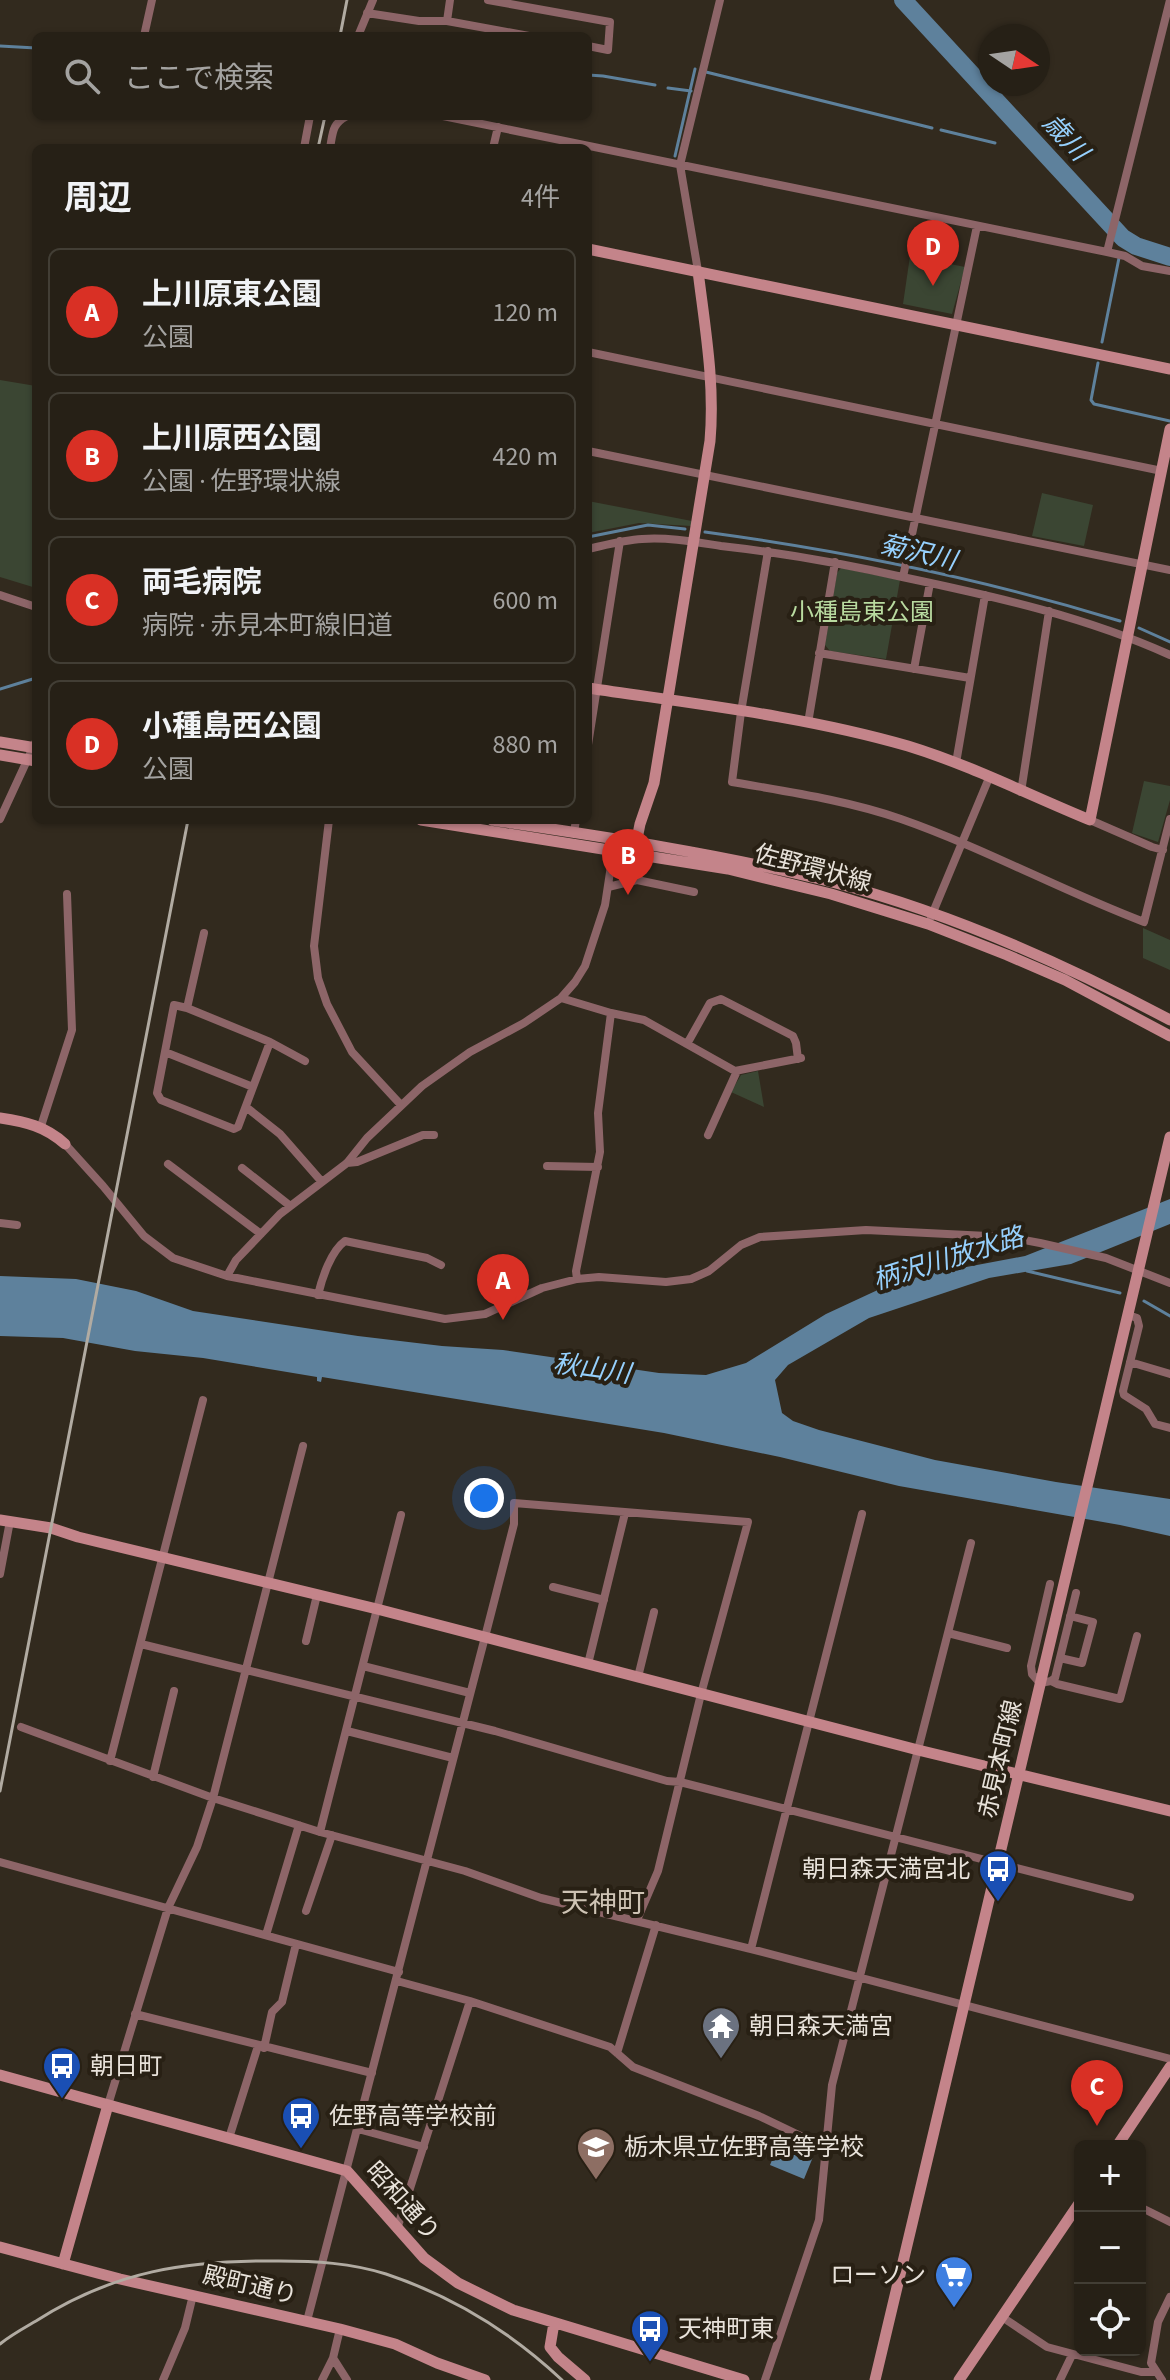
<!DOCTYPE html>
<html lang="ja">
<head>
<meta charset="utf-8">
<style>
  body { margin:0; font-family:"Source Sans 3","Noto Sans JP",sans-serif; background:#2e281f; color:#f1f3f6 }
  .controls { position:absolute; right:24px; bottom:24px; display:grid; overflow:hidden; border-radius:12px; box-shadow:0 2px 6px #0004 }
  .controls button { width:72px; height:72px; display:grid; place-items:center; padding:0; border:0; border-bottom:2px solid #423e35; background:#262016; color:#f1f3f6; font:40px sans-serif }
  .compass { position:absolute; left:978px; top:24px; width:72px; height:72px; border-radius:50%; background:#262016; box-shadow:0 2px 6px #0004; rotate:103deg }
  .you { position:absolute; left:484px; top:1498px; width:28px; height:28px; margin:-20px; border:6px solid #fff; border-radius:50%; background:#1a73e8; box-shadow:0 0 0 12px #1a73e833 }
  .badge { display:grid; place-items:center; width:52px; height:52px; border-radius:50%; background:#d93025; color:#fff; font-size:26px; font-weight:700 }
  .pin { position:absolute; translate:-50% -66px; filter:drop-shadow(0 2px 4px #0008) }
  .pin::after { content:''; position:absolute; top:42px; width:28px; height:24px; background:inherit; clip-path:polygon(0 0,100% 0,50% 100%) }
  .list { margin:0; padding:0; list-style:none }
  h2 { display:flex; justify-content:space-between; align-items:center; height:104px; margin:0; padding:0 32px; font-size:34px }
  h2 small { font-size:26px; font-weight:400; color:#a4a3a1 }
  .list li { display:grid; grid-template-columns:52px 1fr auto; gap:24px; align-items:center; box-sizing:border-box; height:128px; margin:0 16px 16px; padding:0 16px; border:2px solid #423e35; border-radius:12px }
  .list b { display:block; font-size:30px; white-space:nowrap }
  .list p { margin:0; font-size:26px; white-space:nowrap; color:#a4a3a1 }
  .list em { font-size:26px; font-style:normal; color:#a4a3a1 }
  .icon { flex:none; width:44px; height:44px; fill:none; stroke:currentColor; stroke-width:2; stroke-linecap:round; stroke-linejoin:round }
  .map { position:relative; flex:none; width:1170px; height:2380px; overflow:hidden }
  .search { position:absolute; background:#262016; box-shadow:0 2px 6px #0004; left:32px; top:32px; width:560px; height:88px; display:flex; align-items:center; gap:20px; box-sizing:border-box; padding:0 28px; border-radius:12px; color:#a4a3a1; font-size:30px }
  .panel { position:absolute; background:#262016; box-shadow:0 2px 6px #0004; left:32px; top:144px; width:560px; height:680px; border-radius:12px }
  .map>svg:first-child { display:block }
  .green { fill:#3b4633 }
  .water { fill:#5e819c }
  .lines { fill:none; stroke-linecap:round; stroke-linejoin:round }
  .stream { stroke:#5e819c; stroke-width:3 }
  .river { stroke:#5e819c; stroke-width:18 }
  .street { stroke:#8d6568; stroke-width:8 }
  .secondary { stroke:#c4848a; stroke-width:11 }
  .rail { stroke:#b1aba2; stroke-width:3 }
  .labels { text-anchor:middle; stroke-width:8; stroke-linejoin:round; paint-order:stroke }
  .park-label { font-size:24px; fill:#b9dba0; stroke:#282014 }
  .street-label { font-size:24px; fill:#e8e2da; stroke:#282014 }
  .poi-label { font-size:24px; fill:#e8e2da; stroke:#282014; text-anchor:start }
  .water-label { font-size:26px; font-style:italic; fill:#96d0fd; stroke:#282014 }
  .quarter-label { font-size:28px; fill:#cec3b4; stroke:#282014 }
</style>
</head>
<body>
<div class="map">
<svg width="1170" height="2380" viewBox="0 0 1170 2380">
  <rect width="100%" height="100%" fill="#322a1e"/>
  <path class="green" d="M 910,256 L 965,267 L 952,314 L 903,304 Z
    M 0,380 L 36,386 L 36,588 L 0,577 Z
    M 1042,493 L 1093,505 L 1084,546 L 1032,536 Z
    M 588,501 L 692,521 L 691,526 L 639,523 L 588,533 Z
    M 841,568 L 900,580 L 886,659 L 830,651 L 825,645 L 837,573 Z
    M 1144,781 L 1170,786 L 1170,800 L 1158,842 L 1132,833 Z
    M 1143,928 L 1170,940 L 1170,970 L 1143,958 Z
    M 758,1071 L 764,1107 L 731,1092 L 741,1075 Z"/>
  <path class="water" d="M 1170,1199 L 1170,1224 L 1071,1264 L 989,1278 L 869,1318 L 788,1365 L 775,1380 L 782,1413 L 793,1421 L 819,1430 L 935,1460 L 1056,1482 L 1170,1499 L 1170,1536 L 1120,1525 L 899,1486 L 780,1457 L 664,1433 L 322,1377 L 321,1382 L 317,1381 L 317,1377 L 203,1358 L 135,1351 L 63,1338 L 0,1336 L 0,1276 L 76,1279 L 136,1291 L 193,1311 L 358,1336 L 442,1346 L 503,1350 L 659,1373 L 706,1375 L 746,1363 L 826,1314 L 882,1288 L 924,1275 L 1025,1256 Z
    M 779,2143 L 813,2157 L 804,2179 L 770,2165 Z"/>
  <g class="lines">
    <path class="stream" d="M 0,46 L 36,48
      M 706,72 L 932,128
      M 588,75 L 603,76 L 655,85
      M 668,88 L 691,91
      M 941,130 L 995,143
      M 675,156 L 695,69
      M 1102,342 L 1119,258
      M 1098,363 L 1091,400 L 1094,404 L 1170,421
      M 705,532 C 845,551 984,579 1120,621
      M 588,537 L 648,525 L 685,529
      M 1139,628 L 1170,642
      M 0,689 L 36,678
      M 1027,1271 L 1120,1293
      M 1144,1301 L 1170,1316"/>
    <path class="river" d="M 903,0 L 1123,238 L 1136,246 L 1170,257"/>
    <path class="street" d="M 488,0 L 610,22 L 608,50 L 588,46
      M 367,13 L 419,21 L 447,21 L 529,36
      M 447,21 L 450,0
      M 144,36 L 152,0
      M 358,36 L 373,0
      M 443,116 L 1107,252 L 1125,256 L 1142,266 L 1170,271
      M 304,148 L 310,116
      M 330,148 C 333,132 332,124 347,116
      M 493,148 L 498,127
      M 1107,252 L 1170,0
      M 698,271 L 680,165 L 720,0
      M 588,352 L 1162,471
      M 588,451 L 1170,570
      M 588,549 C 606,545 624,540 642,539 C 668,537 695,542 721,546 C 784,553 845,564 907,578 C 997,597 1086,617 1170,655
      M 768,551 L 741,712 L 732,782 C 789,792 846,800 901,819 C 984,848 1062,891 1144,922 L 1170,819
      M 903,577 L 977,226
      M 0,595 L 36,607
      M 819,653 L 970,678
      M 914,669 L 930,583
      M 808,723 L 835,562
      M 588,745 L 620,541
      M 956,763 L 985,595
      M 1021,792 L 1049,611
      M 0,819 L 36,741
      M 329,820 L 314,946 L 318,978 L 327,1004 L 352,1052 L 401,1105
      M 1090,820 L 1152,847 L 1163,850
      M 574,832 L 576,820
      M 608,887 L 637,880 L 694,892
      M 931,917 L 989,778
      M 561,998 L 611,1013 L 644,1020 L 735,1071 L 801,1058
      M 174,1005 L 187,1008 L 270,1042 L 238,1127 L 234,1129 L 161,1100 L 157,1093 Z
      M 187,1008 L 204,933
      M 270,1042 L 305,1061
      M 687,1044 L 710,1003 L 721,999 L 793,1036 L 796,1043 L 798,1059
      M 165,1052 L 253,1087
      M 246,1107 L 280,1134 L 322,1182
      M 41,1126 L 72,1030 L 67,894
      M 708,1135 L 737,1071
      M 65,1144 L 103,1186 L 144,1236 L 173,1258 L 227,1276 L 445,1319 L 485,1314 L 542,1288 L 577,1279 L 599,1277 L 666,1282 L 691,1279 L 709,1271 L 741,1245 L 760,1237 L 866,1230 L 1008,1237 L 1040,1243 L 1106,1258 L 1170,1283
      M 347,1163 L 357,1162 L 423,1135 L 434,1135
      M 168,1164 L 261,1234
      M 547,1166 L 598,1167
      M 242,1168 L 289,1205
      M 0,1223 L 17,1225
      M 227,1276 L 236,1260 L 280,1214 L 347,1163 L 367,1138 L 422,1086 L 470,1052 L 524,1023 L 561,998 L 575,982 L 585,966 L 605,905 L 614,846
      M 577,1279 L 576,1271 L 600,1152 L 598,1113 L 611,1013
      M 318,1295 C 322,1278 331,1251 345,1241 L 427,1258 L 441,1265
      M 1128,1315 L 1137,1318 L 1139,1326 L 1123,1391 L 1124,1395 L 1146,1409 L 1155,1424 L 1170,1428
      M 1130,1362 L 1170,1374
      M 0,1574 L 10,1521
      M 1050,1584 L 1031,1666 L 1032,1674 L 1040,1683 L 1051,1681 L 1055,1678 L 1076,1593
      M 553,1587 L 604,1600
      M 948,1633 L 1007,1648
      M 306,1641 L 317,1595
      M 141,1644 L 495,1731 L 667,1781 L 680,1782 L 1130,1897
      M 1060,1658 L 1082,1663 L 1093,1622 L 1070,1616
      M 588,1664 L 625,1513
      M 363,1666 L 470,1693
      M 638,1677 L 654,1612
      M 1051,1681 L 1057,1684 L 1120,1699 L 1137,1636
      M 21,1727 L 213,1798 L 320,1832 L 465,1871 L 541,1898 L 751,1949 L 1170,2059
      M 347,1731 L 453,1758
      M 110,1761 L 203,1400
      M 153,1777 L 174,1691
      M 320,1832 L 401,1515
      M 0,1862 L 399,1972
      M 306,1911 L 332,1835
      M 266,1935 L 299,1825
      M 751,1949 L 862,1514
      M 397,1981 L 470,2001 L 610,2047 L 633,2067 L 759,2116 L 826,2148
      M 135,2014 L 372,2073
      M 264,2048 L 272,2012 L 282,2002 L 296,1944
      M 617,2053 L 656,1925
      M 108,2105 L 168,1908 L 197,1847 L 213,1798 L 303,1446
      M 358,2129 L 424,2147
      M 229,2138 L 258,2046
      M 1140,2207 L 1170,2222
      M 397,2229 L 470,2001
      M 1002,2317 L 1047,2347 L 1141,2372 L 1155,2372
      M 307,2321 L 485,1637 L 514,1524 L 514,1503 L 748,1522 L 701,1694 L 658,1871 L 637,1920
      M 333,2358 L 347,2380
      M 163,2380 L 185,2328 L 193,2295
      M 322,2380 L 333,2358 L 340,2329
      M 765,2380 L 819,2220 L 832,2085 L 971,1543
      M 1060,2380 L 1072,2355
      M 1162,2380 L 1151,2363 L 1158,2322 L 1170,2297"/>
    <path class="secondary" d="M 588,249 L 1170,369
      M 588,688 C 695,704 804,716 908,746 C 970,765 1029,795 1090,820 L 1170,429
      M 0,742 L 36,748
      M 0,755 L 36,761
      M 421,820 L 728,869 L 831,894 L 928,924 L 1007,955 L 1065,980 L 1170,1036
      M 492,820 C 606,837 720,854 832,882 C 947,912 1065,964 1170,1020
      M 635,849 L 640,824 L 654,783 L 710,441 C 715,383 705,328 698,271
      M 0,1118 C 26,1122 45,1126 65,1144
      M 0,1520 L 51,1528 L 78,1537 L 377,1609 L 918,1750 L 1170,1811
      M 0,2075 L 347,2171 L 424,2258 L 458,2283 L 513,2310 L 744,2380
      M 1117,2146 L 1170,2067
      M 0,2247 L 120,2279 L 340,2329 L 395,2344 L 437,2363 L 485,2380
      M 63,2264 L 108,2105
      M 554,2323 L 550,2347 L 558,2357 L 585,2380
      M 875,2380 L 1170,1137
      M 959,2380 L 1080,2202"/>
    <path class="rail" d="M 340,36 L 347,0
      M 318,148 L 325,116
      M 0,1791 L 188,820
      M 0,2344 C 11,2335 24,2328 36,2321 C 114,2271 187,2260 279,2261 C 315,2261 351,2263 386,2274 C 452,2296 512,2333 562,2380"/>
  </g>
  <defs>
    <g id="bus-pin" transform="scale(2)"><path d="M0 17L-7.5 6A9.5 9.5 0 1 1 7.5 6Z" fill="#1a4fb4" stroke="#282014"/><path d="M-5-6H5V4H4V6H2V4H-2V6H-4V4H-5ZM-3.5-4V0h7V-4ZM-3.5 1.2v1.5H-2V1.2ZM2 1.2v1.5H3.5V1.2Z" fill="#fff"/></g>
    <g id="temple-pin" transform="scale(2)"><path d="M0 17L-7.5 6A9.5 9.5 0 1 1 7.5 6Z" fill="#6b7280" stroke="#282014"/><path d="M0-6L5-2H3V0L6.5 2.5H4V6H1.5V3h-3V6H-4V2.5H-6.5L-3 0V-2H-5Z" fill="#fff"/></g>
    <g id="school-pin" transform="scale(2)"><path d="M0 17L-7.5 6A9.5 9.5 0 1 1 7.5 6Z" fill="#8d6e63" stroke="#282014"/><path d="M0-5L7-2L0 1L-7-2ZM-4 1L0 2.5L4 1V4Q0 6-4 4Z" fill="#fff"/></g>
    <g id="supermarket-pin" transform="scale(2)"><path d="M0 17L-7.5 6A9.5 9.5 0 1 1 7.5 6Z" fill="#3f7fe0" stroke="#282014"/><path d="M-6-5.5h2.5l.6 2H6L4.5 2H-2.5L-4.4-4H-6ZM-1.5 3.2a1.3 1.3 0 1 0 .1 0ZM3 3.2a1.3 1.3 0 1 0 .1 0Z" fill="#fff"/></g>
  </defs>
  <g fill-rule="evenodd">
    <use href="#bus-pin" x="998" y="1869"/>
    <use href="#temple-pin" x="721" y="2026"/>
    <use href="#bus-pin" x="62" y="2066"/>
    <use href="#bus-pin" x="301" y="2116"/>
    <use href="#school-pin" x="596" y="2147"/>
    <use href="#supermarket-pin" x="954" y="2275"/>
    <use href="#bus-pin" x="650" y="2329"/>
  </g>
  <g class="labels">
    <g class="park-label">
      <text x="862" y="620">小種島東公園</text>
    </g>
    <g class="street-label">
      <text transform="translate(813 868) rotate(15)" y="8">佐野環状線</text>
      <text transform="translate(1000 1759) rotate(-77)" y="8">赤見本町線</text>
      <text transform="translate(403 2201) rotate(48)" y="8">昭和通り</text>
      <text transform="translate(250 2285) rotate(13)" y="8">殿町通り</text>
    </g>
    <g class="poi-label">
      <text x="970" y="1877" text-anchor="end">朝日森天満宮北</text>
      <text x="749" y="2034">朝日森天満宮</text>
      <text x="90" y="2074">朝日町</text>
      <text x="329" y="2124">佐野高等学校前</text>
      <text x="624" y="2155">栃木県立佐野高等学校</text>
      <text x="926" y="2283" text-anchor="end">ローソン</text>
      <text x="678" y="2337">天神町東</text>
    </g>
    <g class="water-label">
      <text transform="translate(1066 137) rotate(47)" y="9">歳川</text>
      <text transform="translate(918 552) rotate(13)" y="9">菊沢川</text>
      <text transform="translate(948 1258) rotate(-17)" y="9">柄沢川放水路</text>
      <text transform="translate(592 1368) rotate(8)" y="9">秋山川</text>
    </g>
    <g class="quarter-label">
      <text x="603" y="1912">天神町</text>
    </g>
  </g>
</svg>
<div class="controls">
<button>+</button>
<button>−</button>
<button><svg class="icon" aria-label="locate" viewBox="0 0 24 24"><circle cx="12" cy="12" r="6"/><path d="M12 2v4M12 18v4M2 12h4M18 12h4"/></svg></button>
</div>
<svg class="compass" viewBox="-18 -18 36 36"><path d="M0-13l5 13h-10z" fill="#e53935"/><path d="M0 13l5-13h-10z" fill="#a4a3a1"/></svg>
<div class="you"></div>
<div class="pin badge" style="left:503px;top:1320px">A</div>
<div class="pin badge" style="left:628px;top:895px">B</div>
<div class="pin badge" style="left:1097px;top:2126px">C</div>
<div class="pin badge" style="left:933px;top:286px">D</div>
<div class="search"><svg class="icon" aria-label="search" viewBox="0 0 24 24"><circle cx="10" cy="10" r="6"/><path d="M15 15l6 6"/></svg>ここで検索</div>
<section class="panel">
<h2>周辺<small>4件</small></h2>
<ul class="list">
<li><span class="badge">A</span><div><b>上川原東公園</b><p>公園</p></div><em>120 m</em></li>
<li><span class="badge">B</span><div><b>上川原西公園</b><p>公園 · 佐野環状線</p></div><em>420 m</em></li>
<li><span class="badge">C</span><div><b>両毛病院</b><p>病院 · 赤見本町線旧道</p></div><em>600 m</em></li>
<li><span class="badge">D</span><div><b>小種島西公園</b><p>公園</p></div><em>880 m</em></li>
</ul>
</section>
</div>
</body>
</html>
